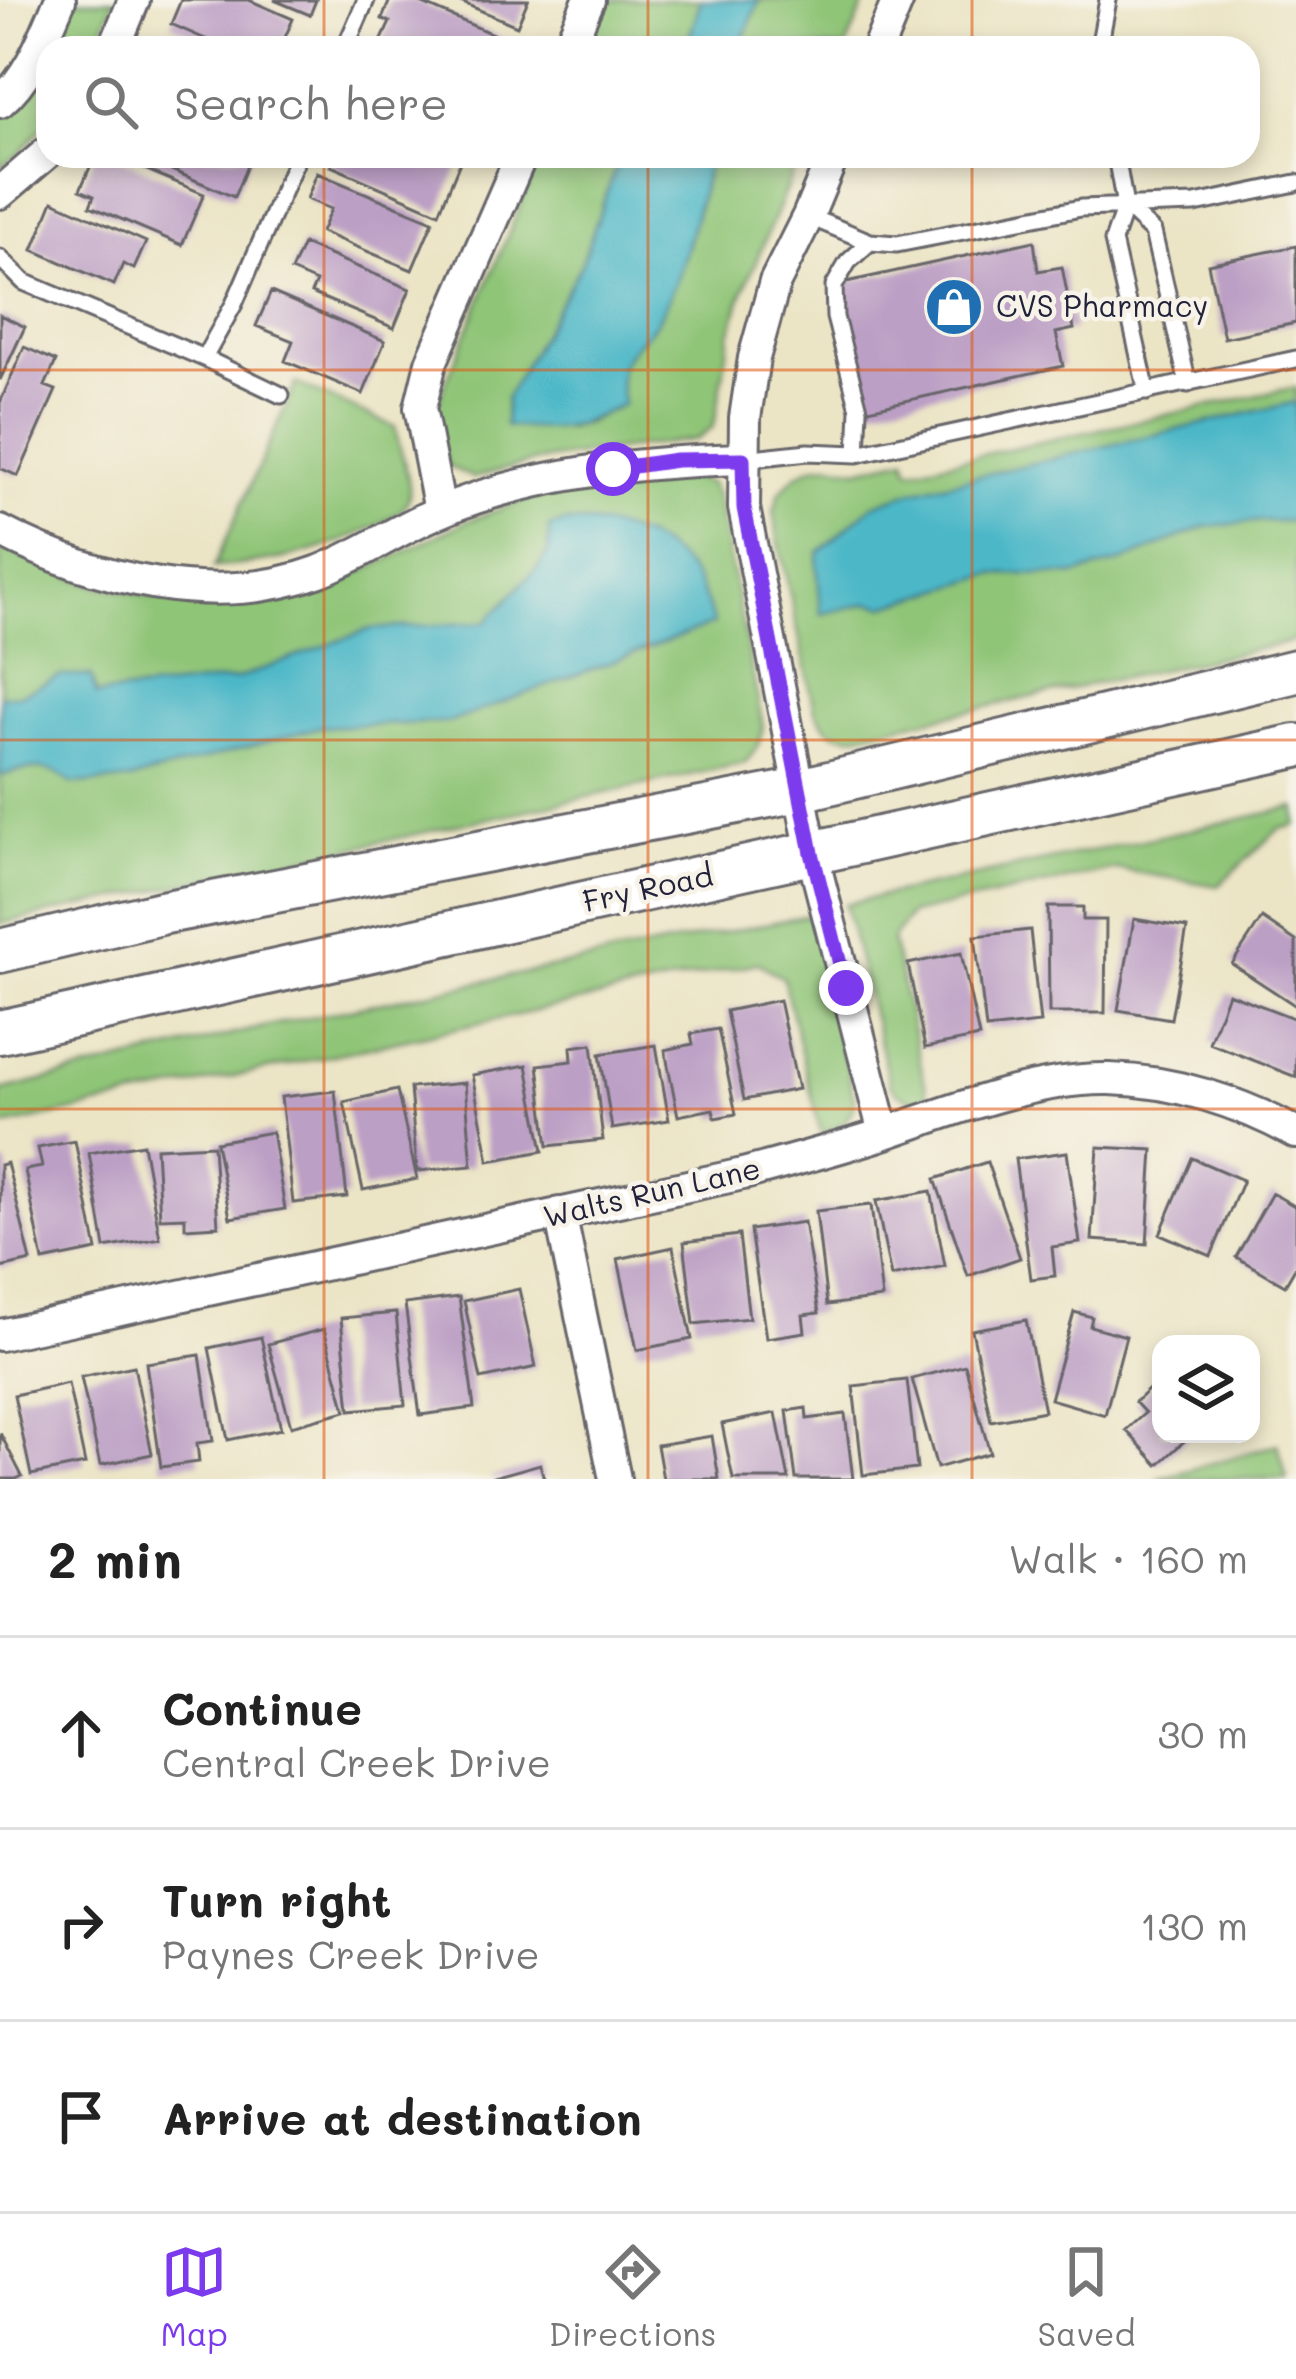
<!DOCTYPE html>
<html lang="en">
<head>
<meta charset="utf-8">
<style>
  body { margin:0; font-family:Mali,sans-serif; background:#f2f2f2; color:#222 }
  .controls { position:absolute; right:36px; bottom:36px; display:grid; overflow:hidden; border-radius:24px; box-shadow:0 6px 18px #0003 }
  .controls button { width:108px; height:108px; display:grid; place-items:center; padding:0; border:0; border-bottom:3px solid #e0e0e0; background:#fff; color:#222; font:60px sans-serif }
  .stop { position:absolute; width:36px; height:36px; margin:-27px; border:9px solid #7c3aed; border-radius:50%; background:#fff }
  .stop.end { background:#7c3aed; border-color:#fff; box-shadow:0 3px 12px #0008 }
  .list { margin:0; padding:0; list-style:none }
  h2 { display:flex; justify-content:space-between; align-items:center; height:156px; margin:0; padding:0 48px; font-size:51px }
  h2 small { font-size:39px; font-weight:400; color:#767676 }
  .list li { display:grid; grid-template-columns:78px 1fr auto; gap:36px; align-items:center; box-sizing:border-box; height:192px; padding:0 48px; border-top:3px solid #e0e0e0 }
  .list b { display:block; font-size:45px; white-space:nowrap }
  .list p { margin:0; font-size:39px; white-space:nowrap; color:#767676 }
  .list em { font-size:39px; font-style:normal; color:#767676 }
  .icon { flex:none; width:66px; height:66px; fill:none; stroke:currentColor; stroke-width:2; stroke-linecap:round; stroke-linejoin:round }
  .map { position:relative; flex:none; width:1296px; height:1479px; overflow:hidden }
  .search { position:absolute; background:#fff; box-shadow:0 6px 18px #0003; left:36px; right:36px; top:36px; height:132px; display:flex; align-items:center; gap:30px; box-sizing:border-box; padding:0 42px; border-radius:36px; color:#767676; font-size:45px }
  .sheet { height:732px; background:#fff }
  nav { display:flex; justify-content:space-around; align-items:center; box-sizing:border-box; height:168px; border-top:3px solid #e0e0e0; background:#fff; font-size:33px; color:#767676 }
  nav a { display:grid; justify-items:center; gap:6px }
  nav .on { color:#7c3aed }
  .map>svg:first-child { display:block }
  .green { fill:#8fc577; stroke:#587459; stroke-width:3 }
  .water { fill:#4bb7c7; stroke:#366c81; stroke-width:3 }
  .building { fill:#bc9fc5 }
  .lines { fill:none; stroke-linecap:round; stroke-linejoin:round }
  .lane-casing { stroke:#68666b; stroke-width:21 }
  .street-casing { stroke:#68666b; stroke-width:36 }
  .secondary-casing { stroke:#68666b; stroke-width:48 }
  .lane { stroke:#fff; stroke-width:15 }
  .street { stroke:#fff; stroke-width:30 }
  .secondary { stroke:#fff; stroke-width:42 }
  .route { stroke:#7c3aed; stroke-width:15 }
  .grid { fill:none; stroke:#de560e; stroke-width:3; stroke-opacity:0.55 }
  .labels { text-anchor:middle; stroke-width:9; stroke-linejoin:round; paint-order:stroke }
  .poi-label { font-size:30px; fill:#22223b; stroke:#f7f3e8; text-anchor:start }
  .street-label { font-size:30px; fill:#22223b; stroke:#f7f3e8 }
</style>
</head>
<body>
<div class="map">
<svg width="1296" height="1479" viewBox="0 0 1296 1479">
  <rect width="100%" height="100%" fill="#f7f3e8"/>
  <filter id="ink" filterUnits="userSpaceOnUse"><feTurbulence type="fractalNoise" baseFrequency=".00833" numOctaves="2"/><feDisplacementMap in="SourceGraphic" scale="24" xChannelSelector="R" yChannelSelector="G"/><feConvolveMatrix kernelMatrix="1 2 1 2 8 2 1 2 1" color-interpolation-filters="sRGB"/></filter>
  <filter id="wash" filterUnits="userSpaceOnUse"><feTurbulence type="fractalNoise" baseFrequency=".004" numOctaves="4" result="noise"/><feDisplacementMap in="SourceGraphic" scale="48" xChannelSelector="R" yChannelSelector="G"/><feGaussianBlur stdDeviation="2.7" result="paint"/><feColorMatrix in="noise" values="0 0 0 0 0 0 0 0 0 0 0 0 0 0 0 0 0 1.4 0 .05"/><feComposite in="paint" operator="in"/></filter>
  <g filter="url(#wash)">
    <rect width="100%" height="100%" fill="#ebe4c5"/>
    <path class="green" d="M 71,0 L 115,0 L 93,48 L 49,48 Z
      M 608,0 L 701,0 L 686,48 L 587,48 Z
      M 759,0 L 866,0 L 846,48 L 740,48 Z
      M 48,50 L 48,121 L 20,153 L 0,168 L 0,115 Z
      M 541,156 L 620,156 L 581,265 L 507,398 L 566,429 L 587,423 L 623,404 C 621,391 618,379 621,367 C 628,347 649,335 660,316 C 686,266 697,210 710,156 L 800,156 L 741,297 L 730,334 L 716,416 L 712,428 L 697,439 L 537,461 L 473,478 L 448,466 L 441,448 L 435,408 Z
      M 296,383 L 395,427 C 398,448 414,483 408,500 C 403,513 390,518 379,524 C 327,552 273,563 214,567 Z
      M 1296,387 L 1296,641 L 854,735 C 831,736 826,729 815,710 L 778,539 L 774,511 L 780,492 L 797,475 L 814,466 L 830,464 L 858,469 L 906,458 L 910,470 Z
      M 688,476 L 709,483 L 716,494 L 763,726 C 761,742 756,752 744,763 L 0,924 L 0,547 L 92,585 L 160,598 L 300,591 L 362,572 L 467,521 L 529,499 Z
      M 1296,807 L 1296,825 L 1279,829 L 1218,886 L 1116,869 L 910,914 L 892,939 L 929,1101 C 913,1101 901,1098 890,1085 L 845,904 Z
      M 809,915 L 855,1102 C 848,1122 842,1128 821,1133 L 783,978 L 758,963 L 0,1127 L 0,1091 L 276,1024 Z
      M 1278,1444 L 1287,1479 L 1157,1479 Z"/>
    <path class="water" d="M 701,0 L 759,0 L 740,48 L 686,48 Z
      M 620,156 L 710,156 C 696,210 686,266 660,316 C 649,335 628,347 621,367 C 618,379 621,391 623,404 C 575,429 560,432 505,426 L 506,398 L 581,265 Z
      M 1296,402 L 1296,521 L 1262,521 L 1204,527 L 1124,561 L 1075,575 L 992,574 L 886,606 L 868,603 L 821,614 L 817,563 L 819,552 L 873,505 L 913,491 Z
      M 567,522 C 616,523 666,536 695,579 C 704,593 708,609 714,624 L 450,722 L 319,727 L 131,780 L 72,784 C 52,763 26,767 0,776 L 0,696 L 21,694 L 60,676 L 91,676 L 96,695 L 237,679 L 370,629 L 486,622 L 538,567 L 548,552 L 549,527 Z"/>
    <g id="blocks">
      <path class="building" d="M 181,0 L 249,0 L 293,19 L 283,42 L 297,48 L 226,48 L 171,24 Z
        M 274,0 L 316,0 L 310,15 Z
        M 390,0 L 414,0 L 511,42 L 508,48 L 389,48 L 380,44 L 390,22 L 382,19 Z
        M 456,0 L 528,0 L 517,26 Z
        M 95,156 L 114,156 L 204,194 L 182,245 L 90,206 L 94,196 L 80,190 Z
        M 139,156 L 251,156 L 234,197 Z
        M 336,156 L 446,156 L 460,162 L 439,213 L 331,166 Z
        M 317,173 L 433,221 L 412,270 L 321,232 L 331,209 L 307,199 Z
        M 53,201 L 146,242 L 134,269 L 123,264 L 114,285 L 33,250 Z
        M 1034,241 L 1038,271 L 1062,267 L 1074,329 L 1056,333 L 1063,366 L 860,411 L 833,285 Z
        M 303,244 L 410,289 L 394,328 L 311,293 L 316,282 L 291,271 Z
        M 1296,246 L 1296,323 L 1224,338 L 1208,264 Z
        M 271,292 L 385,341 L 363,394 L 285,361 L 293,341 L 256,326 Z
        M 0,315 L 25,327 L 0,380 Z
        M 24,347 L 56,361 L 45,386 L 56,390 L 18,476 L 0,468 L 0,403 Z
        M 1048,907 L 1083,907 L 1083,920 L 1106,920 L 1105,1013 L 1049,1013 Z
        M 1262,918 L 1296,941 L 1296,1006 L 1232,964 Z
        M 1134,919 L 1187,928 L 1171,1019 L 1118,1010 Z
        M 1030,930 L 1040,1023 L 986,1029 L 975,936 Z
        M 961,953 L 979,1037 L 925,1048 L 908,964 Z
        M 1228,993 L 1296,1019 L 1296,1077 L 1209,1043 Z
        M 779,1000 L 798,1089 L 744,1100 L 726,1011 Z
        M 718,1029 L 736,1114 L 715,1118 L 713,1109 L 678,1116 L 665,1050 L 693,1044 L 691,1034 Z
        M 592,1044 L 603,1140 L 548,1146 L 538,1065 L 572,1061 L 571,1047 Z
        M 656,1045 L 669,1120 L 612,1129 L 600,1054 Z
        M 527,1065 L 543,1151 L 489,1161 L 472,1075 Z
        M 465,1083 L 472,1166 L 417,1171 L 410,1088 Z
        M 397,1090 L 417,1179 L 363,1190 L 344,1102 Z
        M 335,1091 L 347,1197 L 293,1203 L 281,1097 Z
        M 272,1132 L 285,1209 L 230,1218 L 216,1142 Z
        M 75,1141 L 97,1250 L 43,1261 L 25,1170 L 42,1167 L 38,1148 Z
        M 143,1144 L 160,1238 L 105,1248 L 89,1153 Z
        M 213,1145 L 218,1226 L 185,1228 L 185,1217 L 160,1218 L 156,1148 Z
        M 1098,1147 L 1153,1150 L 1147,1244 L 1092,1240 Z
        M 1067,1152 L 1080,1243 L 1052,1247 L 1055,1276 L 1031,1279 L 1015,1159 Z
        M 1192,1158 L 1243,1180 L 1211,1256 L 1160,1234 Z
        M 987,1162 L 1020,1258 L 968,1276 L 935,1179 Z
        M 7,1163 L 31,1261 L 0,1268 L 0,1165 Z
        M 931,1191 L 945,1266 L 891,1277 L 876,1201 Z
        M 1272,1193 L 1296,1207 L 1296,1266 L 1285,1285 L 1236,1257 Z
        M 871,1205 L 882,1298 L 827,1305 L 816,1211 Z
        M 804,1222 L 819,1313 L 803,1315 L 805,1332 L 766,1338 L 750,1230 Z
        M 739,1235 L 749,1318 L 694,1324 L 684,1242 Z
        M 673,1247 L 692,1339 L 637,1350 L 618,1259 Z
        M 519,1289 L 536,1367 L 481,1379 L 464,1301 Z
        M 459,1297 L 474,1408 L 420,1415 L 405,1304 Z
        M 1074,1312 L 1092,1317 L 1090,1326 L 1126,1336 L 1105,1415 L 1050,1399 Z
        M 396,1313 L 405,1405 L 350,1410 L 341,1318 Z
        M 1026,1320 L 1044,1411 L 991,1421 L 972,1330 Z
        M 324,1329 L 346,1411 L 291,1426 L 268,1344 Z
        M 261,1337 L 281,1429 L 228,1440 L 209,1348 Z
        M 200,1355 L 213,1441 L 197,1443 L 199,1462 L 161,1467 L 146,1363 Z
        M 965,1365 L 990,1453 L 937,1468 L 912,1379 Z
        M 134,1366 L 152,1454 L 100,1465 L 81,1377 Z
        M 1161,1378 L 1161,1434 L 1192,1434 L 1158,1465 L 1126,1430 L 1145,1413 L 1135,1402 Z
        M 907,1380 L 917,1469 L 863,1475 L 853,1386 Z
        M 68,1383 L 85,1464 L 31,1475 L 14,1395 Z
        M 806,1408 L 807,1419 L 845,1414 L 853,1479 L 796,1479 L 787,1411 Z
        M 776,1413 L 789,1479 L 733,1479 L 722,1424 Z
        M 0,1433 L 22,1476 L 16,1479 L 0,1479 Z
        M 712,1436 L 719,1479 L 663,1479 L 657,1445 Z
        M 540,1464 L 544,1479 L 490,1479 L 490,1478 Z"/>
    </g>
  </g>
  <g filter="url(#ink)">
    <use href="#blocks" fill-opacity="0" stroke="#68666b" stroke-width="3"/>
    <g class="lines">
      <g class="lane-casing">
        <path id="lane" d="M 345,48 L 366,0
          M 1099,48 L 1108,0
          M 1116,156 L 1125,206 L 1113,241 L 1147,392
          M 1125,206 L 1153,232 L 1188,384
          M 808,216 L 870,242 L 897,244 L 1081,208 L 1195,204 L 1296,183
          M 0,258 L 24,282 L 204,358 L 281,395
          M 204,358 L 234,304 L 298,156
          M 857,454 L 859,409 L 835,317 L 834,286 L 848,262 L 870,242
          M 743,459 L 808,452 L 857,454 L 1296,359"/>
      </g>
      <g class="street-casing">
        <path id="street" d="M 114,48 L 134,0
          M 568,48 L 589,0
          M 878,48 L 898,0
          M 0,102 C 30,77 45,35 60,0
          M 833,156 L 808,216 L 775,282 L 754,358 L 745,418 L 744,508 L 812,853 L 884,1133
          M 0,193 L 48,152
          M 440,511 L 420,408 L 431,363 L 521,156
          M 0,531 C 92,579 216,609 317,572 C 360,556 397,529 439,512 C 532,472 643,462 743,459
          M 560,1213 L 615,1479
          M 0,1335 L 743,1174 C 788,1162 832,1150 877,1136 C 947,1112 1036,1077 1110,1079 C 1175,1081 1240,1102 1296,1133"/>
      </g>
      <g class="secondary-casing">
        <path id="secondary" d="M 0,951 L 161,913 L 800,790 L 1296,671
          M 0,1032 L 1296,746"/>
      </g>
      <use href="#lane" class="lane"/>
      <use href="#street" class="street"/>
      <use href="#secondary" class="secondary"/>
    </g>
  </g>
  <g class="lines" filter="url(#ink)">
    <path class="route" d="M 613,469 L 676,460 L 743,459 L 744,508 L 812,853 L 846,988"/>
  </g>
  <path class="grid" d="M 324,0 L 324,48M 648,0 L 648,48M 972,0 L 972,48M 324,156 L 324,1479M 648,156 L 648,1479M 972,156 L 972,1479M 0,370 L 1296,370M 0,740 L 1296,740M 0,1109 L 1296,1109"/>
  <defs>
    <g id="shop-disc" transform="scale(3)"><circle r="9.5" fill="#1f6fb2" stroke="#f7f3e8"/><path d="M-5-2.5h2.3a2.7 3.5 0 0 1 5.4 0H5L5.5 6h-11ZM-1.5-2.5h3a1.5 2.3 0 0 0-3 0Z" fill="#fff"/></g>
  </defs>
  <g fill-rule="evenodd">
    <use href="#shop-disc" x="954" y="307"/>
  </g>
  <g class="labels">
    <g class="poi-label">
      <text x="996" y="317">CVS Pharmacy</text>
    </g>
    <g class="street-label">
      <text transform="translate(648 889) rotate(-12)" y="10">Fry Road</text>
      <text transform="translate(652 1193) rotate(-13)" y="10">Walts Run Lane</text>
    </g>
  </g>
</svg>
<div class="controls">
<button><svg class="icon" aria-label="layers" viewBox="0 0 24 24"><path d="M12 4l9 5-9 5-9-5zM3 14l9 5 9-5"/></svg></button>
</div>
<div class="stop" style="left:613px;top:469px"></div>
<div class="stop end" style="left:846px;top:988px"></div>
<div class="search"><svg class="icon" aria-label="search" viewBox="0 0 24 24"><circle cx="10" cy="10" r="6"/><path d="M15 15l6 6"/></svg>Search here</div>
</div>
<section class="sheet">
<h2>2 min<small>Walk · 160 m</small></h2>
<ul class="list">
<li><svg class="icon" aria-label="ahead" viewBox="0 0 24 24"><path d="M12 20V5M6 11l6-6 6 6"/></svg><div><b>Continue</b><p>Central Creek Drive</p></div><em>30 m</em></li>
<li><svg class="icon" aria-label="right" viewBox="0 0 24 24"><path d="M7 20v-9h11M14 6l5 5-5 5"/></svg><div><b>Turn right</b><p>Paynes Creek Drive</p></div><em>130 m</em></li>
<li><svg class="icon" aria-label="arrive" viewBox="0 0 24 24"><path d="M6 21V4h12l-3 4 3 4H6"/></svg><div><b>Arrive at destination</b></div></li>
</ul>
</section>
<nav>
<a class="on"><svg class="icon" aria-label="map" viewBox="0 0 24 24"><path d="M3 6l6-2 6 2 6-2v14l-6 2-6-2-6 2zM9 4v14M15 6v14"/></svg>Map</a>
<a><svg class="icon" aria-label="directions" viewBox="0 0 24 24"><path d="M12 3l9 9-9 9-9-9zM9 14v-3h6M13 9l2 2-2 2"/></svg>Directions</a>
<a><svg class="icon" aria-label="saved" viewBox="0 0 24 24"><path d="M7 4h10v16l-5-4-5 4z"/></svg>Saved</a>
</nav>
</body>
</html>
